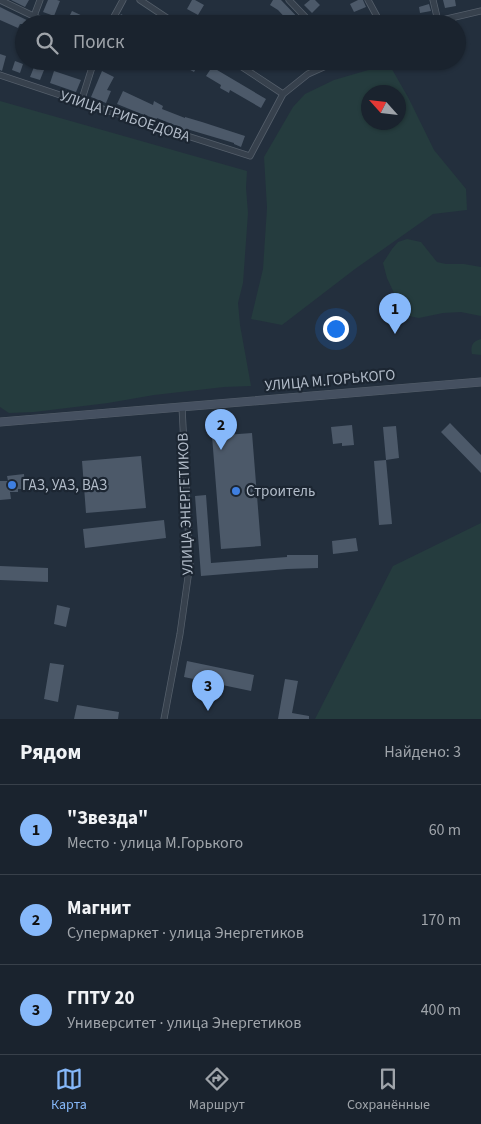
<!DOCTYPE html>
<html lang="ru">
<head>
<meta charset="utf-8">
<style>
  body { margin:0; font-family:"Source Sans 3",sans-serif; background:#232b36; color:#f1f3f6 }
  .compass { position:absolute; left:361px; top:85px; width:45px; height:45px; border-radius:50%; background:#1a232e; box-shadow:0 1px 4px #0004; rotate:297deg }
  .you { position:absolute; left:335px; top:328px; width:18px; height:18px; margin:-12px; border:4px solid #fff; border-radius:50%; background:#1a73e8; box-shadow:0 0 0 8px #1a73e833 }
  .badge { display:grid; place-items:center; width:32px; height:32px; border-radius:50%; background:#86b8fa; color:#111; font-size:16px; font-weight:700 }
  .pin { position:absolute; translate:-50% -41px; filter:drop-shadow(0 1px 2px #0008) }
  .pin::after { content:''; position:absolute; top:26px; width:18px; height:15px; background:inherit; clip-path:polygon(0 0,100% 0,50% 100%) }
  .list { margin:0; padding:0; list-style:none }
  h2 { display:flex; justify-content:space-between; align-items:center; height:65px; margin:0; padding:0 20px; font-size:21px }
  h2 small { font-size:16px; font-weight:400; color:#9fa4aa }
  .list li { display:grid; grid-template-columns:32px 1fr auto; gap:15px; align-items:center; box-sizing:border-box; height:90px; padding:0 20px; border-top:1px solid #38404a }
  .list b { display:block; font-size:19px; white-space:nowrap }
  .list p { margin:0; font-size:16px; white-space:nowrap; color:#9fa4aa }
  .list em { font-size:16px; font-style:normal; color:#9fa4aa }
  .icon { flex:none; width:28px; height:28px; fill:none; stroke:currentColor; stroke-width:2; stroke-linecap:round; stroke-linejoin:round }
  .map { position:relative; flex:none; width:481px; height:719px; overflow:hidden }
  .search { position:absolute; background:#1a232e; box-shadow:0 1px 4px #0004; left:15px; right:15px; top:15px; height:55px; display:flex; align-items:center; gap:12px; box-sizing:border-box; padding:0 18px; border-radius:28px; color:#9fa4aa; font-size:19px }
  .sheet { height:335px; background:#1a232e }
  nav { display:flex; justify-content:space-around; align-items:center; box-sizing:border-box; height:70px; border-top:1px solid #38404a; background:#1a232e; font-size:14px; color:#9fa4aa }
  nav a { display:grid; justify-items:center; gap:2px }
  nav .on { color:#86b8fa }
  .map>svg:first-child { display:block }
  .green { fill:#253c3e; fill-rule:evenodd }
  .building { fill:#4c5969 }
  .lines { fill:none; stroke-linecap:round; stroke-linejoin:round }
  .street-casing { stroke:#555f6b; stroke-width:7 }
  .secondary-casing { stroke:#555f6b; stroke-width:9 }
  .street { stroke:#37414d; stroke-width:5.5 }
  .secondary { stroke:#455060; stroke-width:8 }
  .shop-dot { fill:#3f7fe0; stroke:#1c2632; stroke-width:2 }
  .labels { text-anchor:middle; stroke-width:4.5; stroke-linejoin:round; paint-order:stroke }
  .street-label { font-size:15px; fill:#b2bcc9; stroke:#1c2632 }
  .poi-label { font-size:15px; fill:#b2bcc9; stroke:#1c2632; text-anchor:start }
</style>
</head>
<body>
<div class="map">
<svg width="481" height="719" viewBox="0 0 481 719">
  <rect width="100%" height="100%" fill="#232f3d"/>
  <path class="green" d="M 389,64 L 409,99 L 434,150 L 466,189 L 467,210 L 433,214 L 355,269 L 282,325 L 251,319 L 263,269 L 267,208 L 264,157 L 293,107 L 305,94 L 334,80 ZM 398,92 L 398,122 L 368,122 L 368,92 Z
    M 0,101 L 247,171 L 246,188 L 248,213 L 243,283 L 238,303 L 240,325 L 251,386 L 224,387 L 154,395 L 108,403 L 34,412 L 9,413 L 0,407 Z
    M 407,239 L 421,242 L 437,262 L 446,264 L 464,264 L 481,267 L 481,316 L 461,312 L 443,313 L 419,318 L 409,316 L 400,309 L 394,293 L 387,278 L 383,263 L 392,249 L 398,242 Z
    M 481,339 L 481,355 L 472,354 C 470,346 473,341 481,339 Z
    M 481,523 L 481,719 L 315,719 L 393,566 Z"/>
  <path class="building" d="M 11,0 L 29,0 L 25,7 Z
    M 48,0 L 57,0 L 60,1 L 54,16 L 43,12 Z
    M 192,0 L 195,0 L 204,5 L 198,15 L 187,9 Z
    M 273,0 L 281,0 L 304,24 L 291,24 L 278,10 L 270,5 Z
    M 310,0 L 315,0 L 320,5 L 312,13 L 304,5 Z
    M 358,0 L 363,0 L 366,7 L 354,12 L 350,4 Z
    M 443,0 L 455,0 L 456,6 L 445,8 Z
    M 429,4 L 431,11 L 420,13 L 419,7 Z
    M 0,7 L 8,11 L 35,24 L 20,24 L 18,28 L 0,20 Z
    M 72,11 L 100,24 L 73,24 L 67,21 Z
    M 121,14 L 130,19 L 128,24 L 115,24 Z
    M 401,16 L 404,24 L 386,24 L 385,23 Z
    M 329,17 L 337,24 L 323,24 Z
    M 0,54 L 6,56 L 2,71 L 0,70 Z
    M 15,61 L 23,64 L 20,73 L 12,70 Z
    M 174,61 L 200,61 L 194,72 Z
    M 34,67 L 44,70 L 40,80 L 30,77 Z
    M 212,67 L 266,99 L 261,108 L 230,90 L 229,93 L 220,88 L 221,85 L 206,76 Z
    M 54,71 L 81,80 L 76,92 L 50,83 Z
    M 102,71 L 114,77 L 107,90 L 111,91 L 106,103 L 91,97 Z
    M 123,91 L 153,105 L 154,101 L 163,106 L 162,109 L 185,118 L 185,117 L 202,122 L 245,136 L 241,147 L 234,144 L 234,143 L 190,130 L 190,132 L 181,129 L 182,128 L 157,118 L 156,120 L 144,114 L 144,115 L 117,104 Z
    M 450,423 L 481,455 L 481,473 L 441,432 Z
    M 352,425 L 354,445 L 342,446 L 342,443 L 333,444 L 331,427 Z
    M 396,426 L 399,458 L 386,460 L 383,427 Z
    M 252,433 L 261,546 L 221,549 L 212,436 Z
    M 141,456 L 146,508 L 86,513 L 82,461 Z
    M 386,460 L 392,524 L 379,525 L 374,461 Z
    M 24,474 L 25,489 L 18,489 L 18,492 L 10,492 L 11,499 L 0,500 L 0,481 L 8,481 L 7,476 Z
    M 206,495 L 211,563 L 287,557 L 287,555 L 318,555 L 318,568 L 287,569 L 201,576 L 195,496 Z
    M 164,520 L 166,538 L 85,548 L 83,529 Z
    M 356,538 L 358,551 L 333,554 L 332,541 Z
    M 0,566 L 48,568 L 48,582 L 0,580 Z
    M 57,605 L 70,608 L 66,627 L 54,624 Z
    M 187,661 L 254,675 L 251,691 L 184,677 Z
    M 50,663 L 64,665 L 58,702 L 44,699 Z
    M 285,679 L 298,681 L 292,713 L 309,716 L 309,719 L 278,719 Z
    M 77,705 L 119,712 L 118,719 L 74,719 Z"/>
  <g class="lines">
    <g class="street-casing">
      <path id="street" d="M 0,0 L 50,24
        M 140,0 L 176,24
        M 289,0 L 312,24
        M 368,0 L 381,24
        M 433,0 L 438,21 L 441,23
        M 34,16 L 40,0
        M 110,24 L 123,0
        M 432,24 L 438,21 L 481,11
        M 233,61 L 283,94
        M 0,75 L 81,102 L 250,156 L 283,94 L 308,74 L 337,61
        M 81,102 L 94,61
        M 164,719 L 180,634 L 190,563 L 182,407"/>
    </g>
    <g class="secondary-casing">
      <path id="secondary" d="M 0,422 L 481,382"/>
    </g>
    <use href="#street" class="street"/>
    <use href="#secondary" class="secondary"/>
  </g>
  <g class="shop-dot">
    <circle cx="12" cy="485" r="5"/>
    <circle cx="236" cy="491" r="5"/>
  </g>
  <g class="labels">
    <g class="street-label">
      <text transform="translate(125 116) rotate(18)" y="5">УЛИЦА ГРИБОЕДОВА</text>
      <text transform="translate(330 380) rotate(-5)" y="5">УЛИЦА М.ГОРЬКОГО</text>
      <text transform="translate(185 504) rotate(-92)" y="5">УЛИЦА ЭНЕРГЕТИКОВ</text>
    </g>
    <g class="poi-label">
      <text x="22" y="490">ГАЗ, УАЗ, ВАЗ</text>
      <text x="246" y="496">Строитель</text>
    </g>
  </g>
</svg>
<svg class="compass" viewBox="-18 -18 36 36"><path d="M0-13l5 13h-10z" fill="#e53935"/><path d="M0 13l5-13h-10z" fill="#9fa4aa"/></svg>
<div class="you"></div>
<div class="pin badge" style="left:395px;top:334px">1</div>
<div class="pin badge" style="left:221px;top:450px">2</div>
<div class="pin badge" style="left:208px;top:711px">3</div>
<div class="search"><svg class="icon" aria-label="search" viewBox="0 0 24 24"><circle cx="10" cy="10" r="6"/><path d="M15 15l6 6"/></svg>Поиск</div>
</div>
<section class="sheet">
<h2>Рядом<small>Найдено: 3</small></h2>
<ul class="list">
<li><span class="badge">1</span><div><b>&quot;Звезда&quot;</b><p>Место · улица М.Горького</p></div><em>60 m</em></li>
<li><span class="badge">2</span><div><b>Магнит</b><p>Супермаркет · улица Энергетиков</p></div><em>170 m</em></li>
<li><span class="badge">3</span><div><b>ГПТУ 20</b><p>Университет · улица Энергетиков</p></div><em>400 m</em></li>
</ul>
</section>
<nav>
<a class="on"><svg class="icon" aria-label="map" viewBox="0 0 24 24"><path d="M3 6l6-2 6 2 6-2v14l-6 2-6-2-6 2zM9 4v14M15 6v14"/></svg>Карта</a>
<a><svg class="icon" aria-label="directions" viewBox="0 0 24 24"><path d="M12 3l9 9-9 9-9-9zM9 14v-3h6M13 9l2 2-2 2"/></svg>Маршрут</a>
<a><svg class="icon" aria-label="saved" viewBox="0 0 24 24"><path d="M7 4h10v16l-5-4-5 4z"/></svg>Сохранённые</a>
</nav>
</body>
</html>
